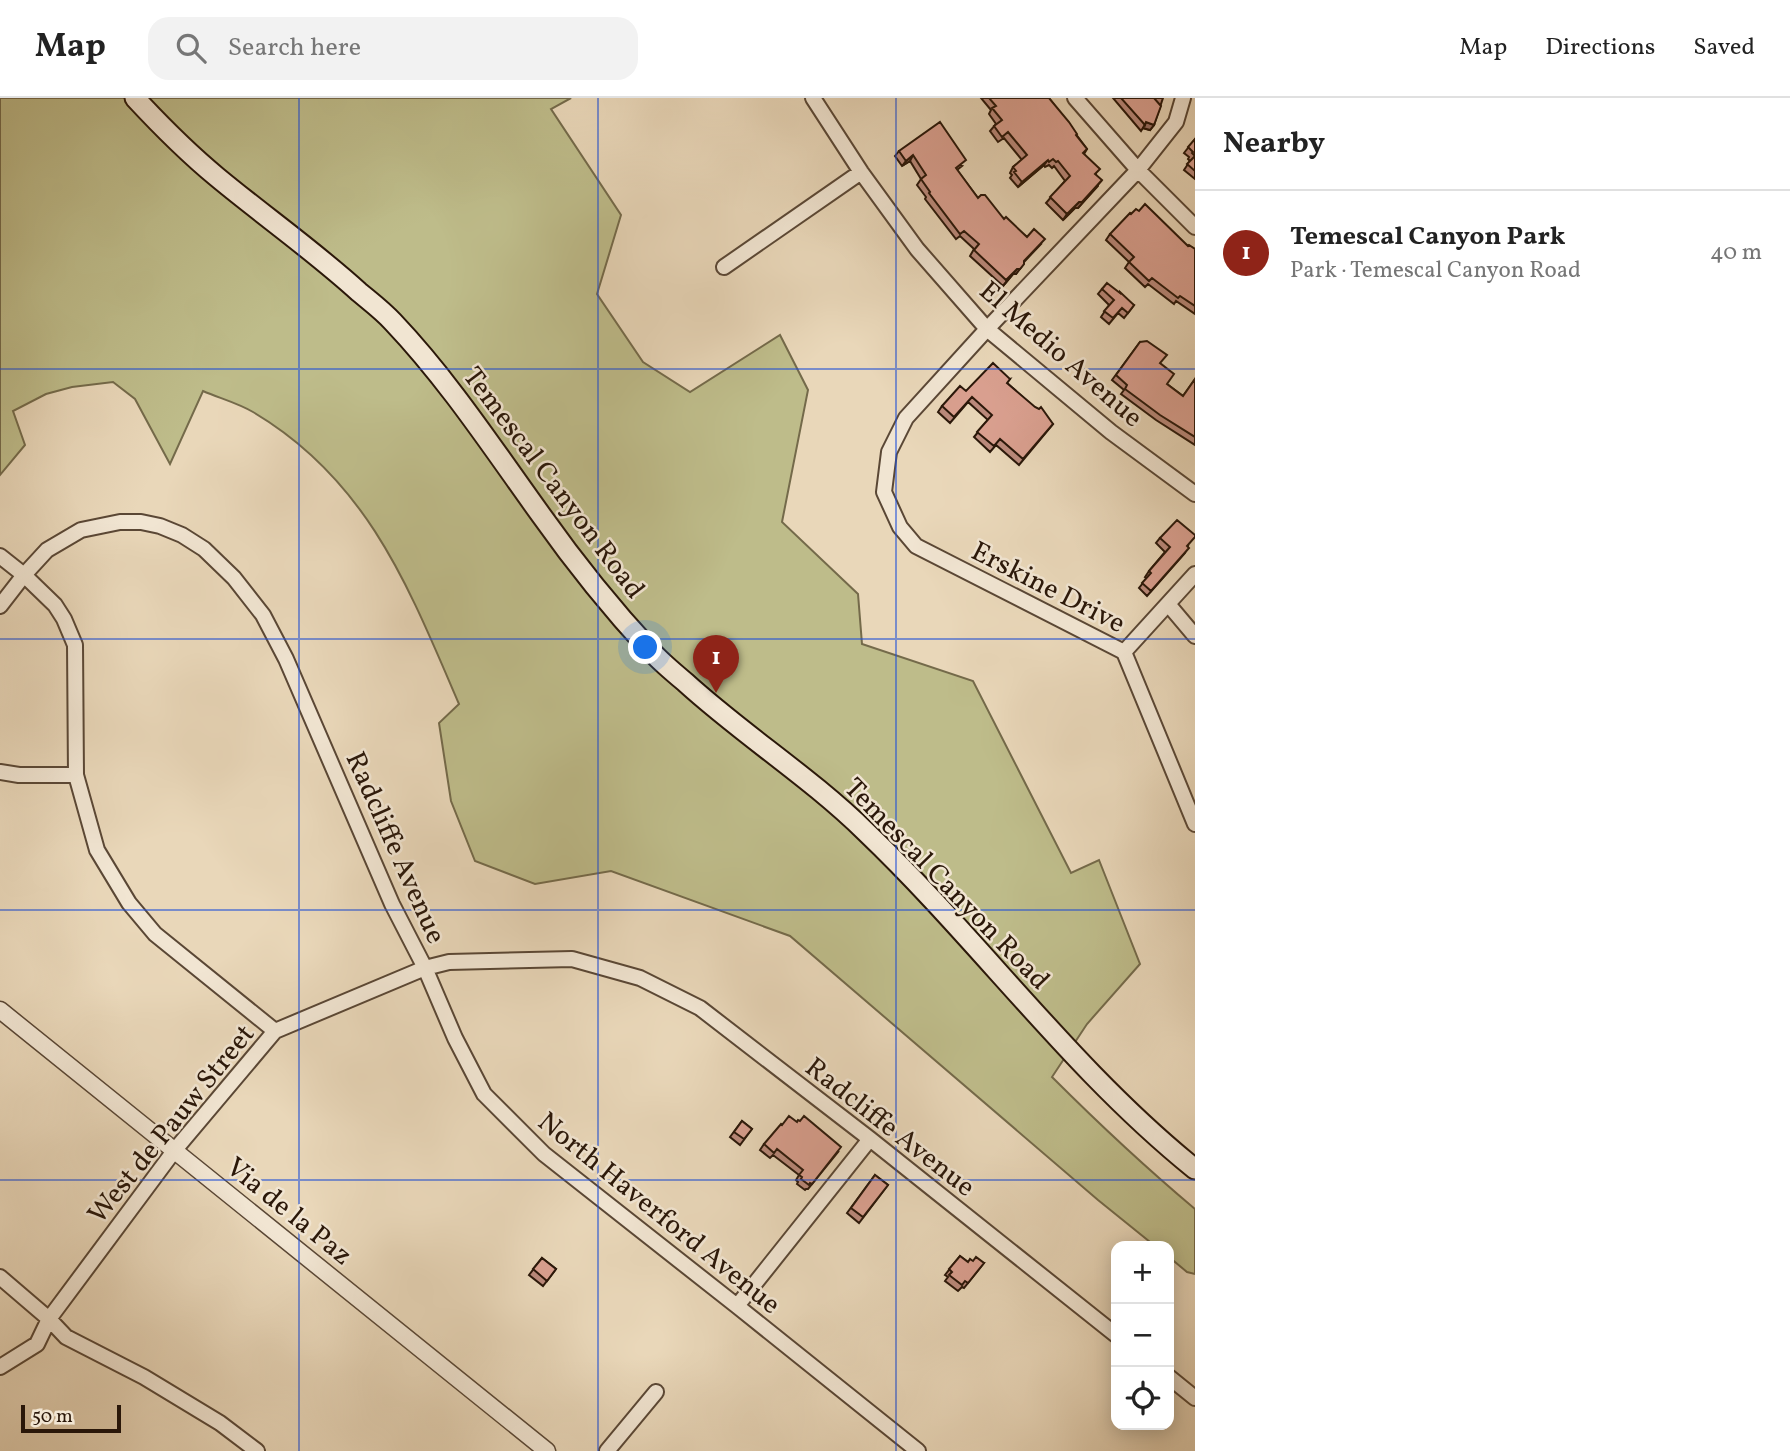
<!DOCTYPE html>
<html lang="en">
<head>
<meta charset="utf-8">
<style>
  body { margin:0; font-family:Vollkorn,serif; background:#f2f2f2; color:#222 }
  .controls { position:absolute; right:21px; bottom:21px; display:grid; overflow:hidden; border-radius:14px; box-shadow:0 4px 18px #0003 }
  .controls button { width:63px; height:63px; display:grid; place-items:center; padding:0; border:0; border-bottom:2px solid #e0e0e0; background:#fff; color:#222; font:35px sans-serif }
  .scale { position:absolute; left:21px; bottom:18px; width:100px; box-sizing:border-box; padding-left:7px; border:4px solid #2a1709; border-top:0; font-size:19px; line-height:24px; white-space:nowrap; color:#2a1709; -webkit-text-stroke:5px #f1e5d2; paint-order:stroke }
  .you { position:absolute; left:646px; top:550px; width:24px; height:24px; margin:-18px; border:5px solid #fff; border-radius:50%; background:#1a73e8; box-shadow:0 0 0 10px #1a73e833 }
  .badge { display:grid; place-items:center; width:46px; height:46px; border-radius:50%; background:#8f2418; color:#fff; font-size:23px; font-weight:700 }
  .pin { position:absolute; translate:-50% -58px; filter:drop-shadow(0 2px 4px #0008) }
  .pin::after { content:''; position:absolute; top:37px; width:24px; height:21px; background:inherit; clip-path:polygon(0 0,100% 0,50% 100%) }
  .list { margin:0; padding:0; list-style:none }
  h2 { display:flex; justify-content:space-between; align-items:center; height:91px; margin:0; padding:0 28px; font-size:30px }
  h2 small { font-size:23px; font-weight:400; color:#767676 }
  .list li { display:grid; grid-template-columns:46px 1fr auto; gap:21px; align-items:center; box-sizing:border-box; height:126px; padding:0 28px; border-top:2px solid #e0e0e0 }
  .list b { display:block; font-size:26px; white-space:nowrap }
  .list p { margin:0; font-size:23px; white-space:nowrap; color:#767676 }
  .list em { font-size:23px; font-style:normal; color:#767676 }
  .icon { flex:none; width:38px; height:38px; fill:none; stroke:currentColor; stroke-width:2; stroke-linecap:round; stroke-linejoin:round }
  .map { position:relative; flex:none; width:1195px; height:1353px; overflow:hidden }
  header { display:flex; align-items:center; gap:42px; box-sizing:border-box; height:98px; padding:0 35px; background:#fff; border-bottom:2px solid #e0e0e0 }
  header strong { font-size:33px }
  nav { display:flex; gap:38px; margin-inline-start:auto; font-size:24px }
  .search { width:490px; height:63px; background:#f2f2f2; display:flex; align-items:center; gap:18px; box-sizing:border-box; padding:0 24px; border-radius:21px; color:#767676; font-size:26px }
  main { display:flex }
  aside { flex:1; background:#fff }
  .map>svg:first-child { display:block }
  .green { fill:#bebc8a; stroke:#746a4a; stroke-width:2 }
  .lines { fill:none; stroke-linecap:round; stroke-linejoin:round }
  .minor-casing { stroke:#5a4735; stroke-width:18 }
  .tertiary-casing { stroke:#5a4735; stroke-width:19 }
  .secondary-casing { stroke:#2a1709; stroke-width:23 }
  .minor { stroke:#f1e5d2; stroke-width:14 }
  .tertiary { stroke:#f1e5d2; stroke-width:16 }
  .secondary { stroke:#f1e5d2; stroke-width:19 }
  .wall { fill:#bb8a7c; stroke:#2a1709; stroke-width:2 }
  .shaded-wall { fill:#997065; stroke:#2a1709; stroke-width:2 }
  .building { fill:#daa090; stroke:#2a1709; stroke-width:2 }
  .grid { fill:none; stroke:#1d4ed8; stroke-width:2; stroke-opacity:0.55 }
  .labels { text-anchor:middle; stroke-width:5; stroke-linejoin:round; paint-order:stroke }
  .street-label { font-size:28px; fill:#2a1709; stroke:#f1e5d2 }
</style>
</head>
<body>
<header>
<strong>Map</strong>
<div class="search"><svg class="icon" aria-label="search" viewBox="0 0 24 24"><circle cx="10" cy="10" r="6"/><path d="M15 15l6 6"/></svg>Search here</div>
<nav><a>Map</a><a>Directions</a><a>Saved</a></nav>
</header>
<main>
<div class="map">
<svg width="1195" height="1353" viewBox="0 0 1195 1353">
  <rect width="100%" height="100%" fill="#e9d7b9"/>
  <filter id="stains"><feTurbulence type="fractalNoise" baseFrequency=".00286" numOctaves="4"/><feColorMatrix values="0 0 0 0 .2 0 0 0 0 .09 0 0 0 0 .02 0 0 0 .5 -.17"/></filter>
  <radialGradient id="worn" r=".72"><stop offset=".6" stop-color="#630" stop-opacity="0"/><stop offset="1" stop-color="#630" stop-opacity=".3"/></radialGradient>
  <path class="green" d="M 0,0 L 571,0 L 551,11 L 621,117 L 597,196 L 643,264 L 690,294 L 780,237 L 808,292 L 782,424 L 858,496 L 862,546 L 973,583 L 1071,775 L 1099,762 L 1140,866 L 1087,926 L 1052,979 C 1098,1025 1145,1069 1195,1111 L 1195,1176 L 1187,1174 L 1169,1159 L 1169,1148 L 1155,1148 L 1098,1102 L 790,838 L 611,773 L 535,786 L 475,763 L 451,703 L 439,625 L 459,606 C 409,490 368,382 253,314 C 238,305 219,300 203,293 L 170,366 L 135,301 L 113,284 L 72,289 L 46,296 L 13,313 L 25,347 L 0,377 Z"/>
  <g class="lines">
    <g class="minor-casing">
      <path id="minor" d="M 813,0 L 861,74 L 917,151 L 987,231 L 1111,334 L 1195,396
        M 1075,0 L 1138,72 L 1195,129
        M 1183,0 L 1176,24 L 1138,72 L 987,231 L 906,320 L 889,354 L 884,394 L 900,429 L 916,448 L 1124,554 L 1195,726
        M 724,169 L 861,74
        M 0,458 L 24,477 L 55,507 L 64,521 L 75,547 L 76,677 L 97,752 L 129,805 L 155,836 L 275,933
        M 1168,506 L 1195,538
        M 0,508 L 24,477 L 47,452 L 81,432 L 120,424 L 141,424 L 160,428 L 182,437 L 204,451 L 234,480 L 263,517 L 286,561 L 392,806 L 425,870 L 455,940 L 484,996 L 544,1056 L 737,1208 L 918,1353
        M 1124,554 L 1195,476
        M 0,674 L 19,677 L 76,677
        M 0,1179 L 49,1221 L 66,1239 L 144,1279 L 220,1325 L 257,1353
        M 737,1208 L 870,1041
        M 0,1269 L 37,1246 L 49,1221 L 174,1053 L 275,933 L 425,870 L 449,864 L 572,861 L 640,880 L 700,910 L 870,1041 L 1116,1237
        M 1169,1279 L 1195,1300
        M 607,1353 L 656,1294"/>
    </g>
    <g class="tertiary-casing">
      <path id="tertiary" d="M 0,912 L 547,1353"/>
    </g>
    <g class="secondary-casing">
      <path id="secondary" d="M 135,0 C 161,28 188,55 217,79 C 264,118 314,153 359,194 C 371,204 383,213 393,224 C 449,283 494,352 541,417 C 575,465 612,511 651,553 C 661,564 673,574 685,584 C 743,637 810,679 866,734 C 980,843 1072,972 1195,1071"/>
    </g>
    <use href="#minor" class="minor"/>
    <use href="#tertiary" class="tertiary"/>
    <use href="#secondary" class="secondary"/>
  </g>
  <path class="wall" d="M 981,0 L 1049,0 L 1087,51 L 1084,56 L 1096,76 L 1098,88 L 1078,110 L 1075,110 L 1063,122 L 1046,105 L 1065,83 L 1054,68 L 1052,70 L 1049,67 L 1045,69 L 1044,67 L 1018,89 L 1010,80 L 1012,77 L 1010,75 L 1013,69 L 1022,62 L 1004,40 L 998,44 L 990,33 L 996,26 L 989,16 L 991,12 Z
    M 1113,0 L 1163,0 L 1154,27 L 1150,32 L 1143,30 L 1141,33 Z
    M 1195,41 L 1195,81 L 1184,72 L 1190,63 L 1188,61 L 1189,59 L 1184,55 Z
    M 899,53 L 962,68 L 957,72 L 978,100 L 1027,139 L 1041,146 L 1024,164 L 1016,176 L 1013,176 L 1003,188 L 970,158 L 974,151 L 960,138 L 956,141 L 925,101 L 926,99 L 917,87 L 921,81 L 910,63 L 902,68 L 895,58 Z
    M 1110,136 L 1188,148 L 1195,151 L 1195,216 L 1176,203 L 1174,206 L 1148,186 L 1145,189 L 1125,170 L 1129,164 L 1106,142 Z
    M 1102,191 L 1134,207 L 1124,220 L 1118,215 L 1109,226 L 1101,219 L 1109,207 L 1098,196 Z
    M 1140,244 L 1160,266 L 1167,286 L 1183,298 L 1195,281 L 1195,347 L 1156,322 L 1121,296 L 1124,292 L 1112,282 Z
    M 1010,281 L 1007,285 L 1053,326 L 1019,367 L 996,347 L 990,354 L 974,339 L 988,322 L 968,304 L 950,325 L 938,314 L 942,308 L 966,293 Z
    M 1160,440 L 1188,448 L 1185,455 L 1147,498 L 1139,490 L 1147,480 L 1145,479 L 1149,473 L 1165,454 L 1156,445 Z
    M 742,1023 L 752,1031 L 740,1047 L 730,1039 Z
    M 764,1046 L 838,1054 L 808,1091 L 806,1091 L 805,1092 L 797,1086 L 798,1084 L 796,1082 L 799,1077 L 773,1057 L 770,1060 L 760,1052 Z
    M 875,1077 L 888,1087 L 859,1125 L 847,1115 Z
    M 960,1158 L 968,1164 L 973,1163 L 984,1165 L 964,1190 L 962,1189 L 958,1193 L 945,1183 L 948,1179 L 945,1177 Z
    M 542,1160 L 556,1171 L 543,1188 L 529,1177 Z"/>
  <path class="shaded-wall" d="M 1146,24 L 1154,27 L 1150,32 L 1143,30 Z
    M 913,57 L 910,63 L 902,68 L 906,63 Z
    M 1048,62 L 1044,67 L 1018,89 L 1022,84 Z
    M 1102,82 L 1078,110 L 1075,110 L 1063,122 L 1067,116 Z
    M 1024,166 L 1016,176 L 1013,176 L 1003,188 L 1017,171 Z"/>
  <path class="building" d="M 989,0 L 1049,0 L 1069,24 L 1077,36 L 1076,37 L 1087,51 L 1083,55 L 1100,71 L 1095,76 L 1102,82 L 1082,104 L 1079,104 L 1067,116 L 1050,99 L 1070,78 L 1058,63 L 1056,64 L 1053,61 L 1049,64 L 1048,62 L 1022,84 L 1014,74 L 1016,73 L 1013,69 L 1027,57 L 1008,34 L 1002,39 L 994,28 L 1002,22 L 992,10 L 996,8 Z
    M 1121,0 L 1154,0 L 1161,8 L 1154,27 L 1146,24 L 1145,27 Z
    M 940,24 L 966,62 L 956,70 L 978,100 L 981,97 L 985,97 L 1004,121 L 1006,119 L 1027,139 L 1034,131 L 1045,141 L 1024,163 L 1024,166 L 1020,171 L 1017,171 L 1006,182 L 974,152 L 979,146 L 964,133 L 960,136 L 929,95 L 930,94 L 921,81 L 926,77 L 913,57 L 906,63 L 899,53 Z
    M 1195,41 L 1195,73 L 1187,66 L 1195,58 L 1192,55 L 1193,54 L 1188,49 Z
    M 1145,106 L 1188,148 L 1189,147 L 1195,151 L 1195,208 L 1180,198 L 1178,200 L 1152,180 L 1149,183 L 1129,164 L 1134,159 L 1110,136 L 1130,115 L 1131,116 L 1136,111 L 1139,113 Z
    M 1107,185 L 1120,195 L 1120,194 L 1134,207 L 1128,215 L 1122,210 L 1113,220 L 1104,213 L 1114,202 L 1102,191 Z
    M 1147,243 L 1167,257 L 1160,265 L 1174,276 L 1167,286 L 1183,298 L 1195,281 L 1195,339 L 1160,317 L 1125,291 L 1127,287 L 1116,277 L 1140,244 Z
    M 993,265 L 1010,281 L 1007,285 L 1035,309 L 1039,311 L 1041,309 L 1053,326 L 1023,361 L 1000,341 L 994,348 L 977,334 L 992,317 L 972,299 L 954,319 L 942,308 L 960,288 L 966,293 Z
    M 1177,422 L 1195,437 L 1195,439 L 1187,448 L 1189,450 L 1151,493 L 1142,485 L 1151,475 L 1149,473 L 1170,449 L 1160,440 Z
    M 789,1018 L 797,1024 L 798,1022 L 800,1023 L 804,1018 L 841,1049 L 812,1086 L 810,1085 L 809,1087 L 801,1081 L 802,1079 L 799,1077 L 803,1072 L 777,1051 L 774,1055 L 764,1046 L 781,1026 L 782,1027 Z
    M 742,1023 L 752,1031 L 744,1041 L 734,1034 Z
    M 875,1077 L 888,1087 L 863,1119 L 851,1110 Z
    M 960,1158 L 968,1164 L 970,1161 L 973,1163 L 976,1159 L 984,1165 L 968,1185 L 965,1183 L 962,1187 L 949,1177 L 952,1174 L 949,1171 Z
    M 542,1160 L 556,1171 L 547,1183 L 533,1171 Z"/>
  <path class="grid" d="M 299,0 L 299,1353M 598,0 L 598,1353M 896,0 L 896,1353M 0,271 L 1195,271M 0,541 L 1195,541M 0,812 L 1195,812M 0,1082 L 1195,1082"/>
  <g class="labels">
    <g class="street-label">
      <text transform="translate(1062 255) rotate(41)" y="10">El Medio Avenue</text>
      <text transform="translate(555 384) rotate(53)" y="10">Temescal Canyon Road</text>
      <text transform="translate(1049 488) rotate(27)" y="10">Erskine Drive</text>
      <text transform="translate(397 749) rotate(66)" y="10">Radcliffe Avenue</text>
      <text transform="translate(948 785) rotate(46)" y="10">Temescal Canyon Road</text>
      <text transform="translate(170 1025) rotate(-51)" y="10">West de Pauw Street</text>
      <text transform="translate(891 1028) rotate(38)" y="10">Radcliffe Avenue</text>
      <text transform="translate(290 1112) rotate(39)" y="10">Via de la Paz</text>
      <text transform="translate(660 1114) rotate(39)" y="10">North Haverford Avenue</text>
    </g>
  </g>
  <rect width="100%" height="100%" filter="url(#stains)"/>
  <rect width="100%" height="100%" fill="url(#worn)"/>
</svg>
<div class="controls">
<button>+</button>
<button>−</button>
<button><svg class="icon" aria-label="locate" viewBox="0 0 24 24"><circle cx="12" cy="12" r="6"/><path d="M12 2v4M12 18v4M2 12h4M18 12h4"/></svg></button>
</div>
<div class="scale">50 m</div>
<div class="you"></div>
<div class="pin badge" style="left:716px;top:595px">1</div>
</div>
<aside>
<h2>Nearby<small></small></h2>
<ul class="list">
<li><span class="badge">1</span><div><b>Temescal Canyon Park</b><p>Park · Temescal Canyon Road</p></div><em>40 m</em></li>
</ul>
</aside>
</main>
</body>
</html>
